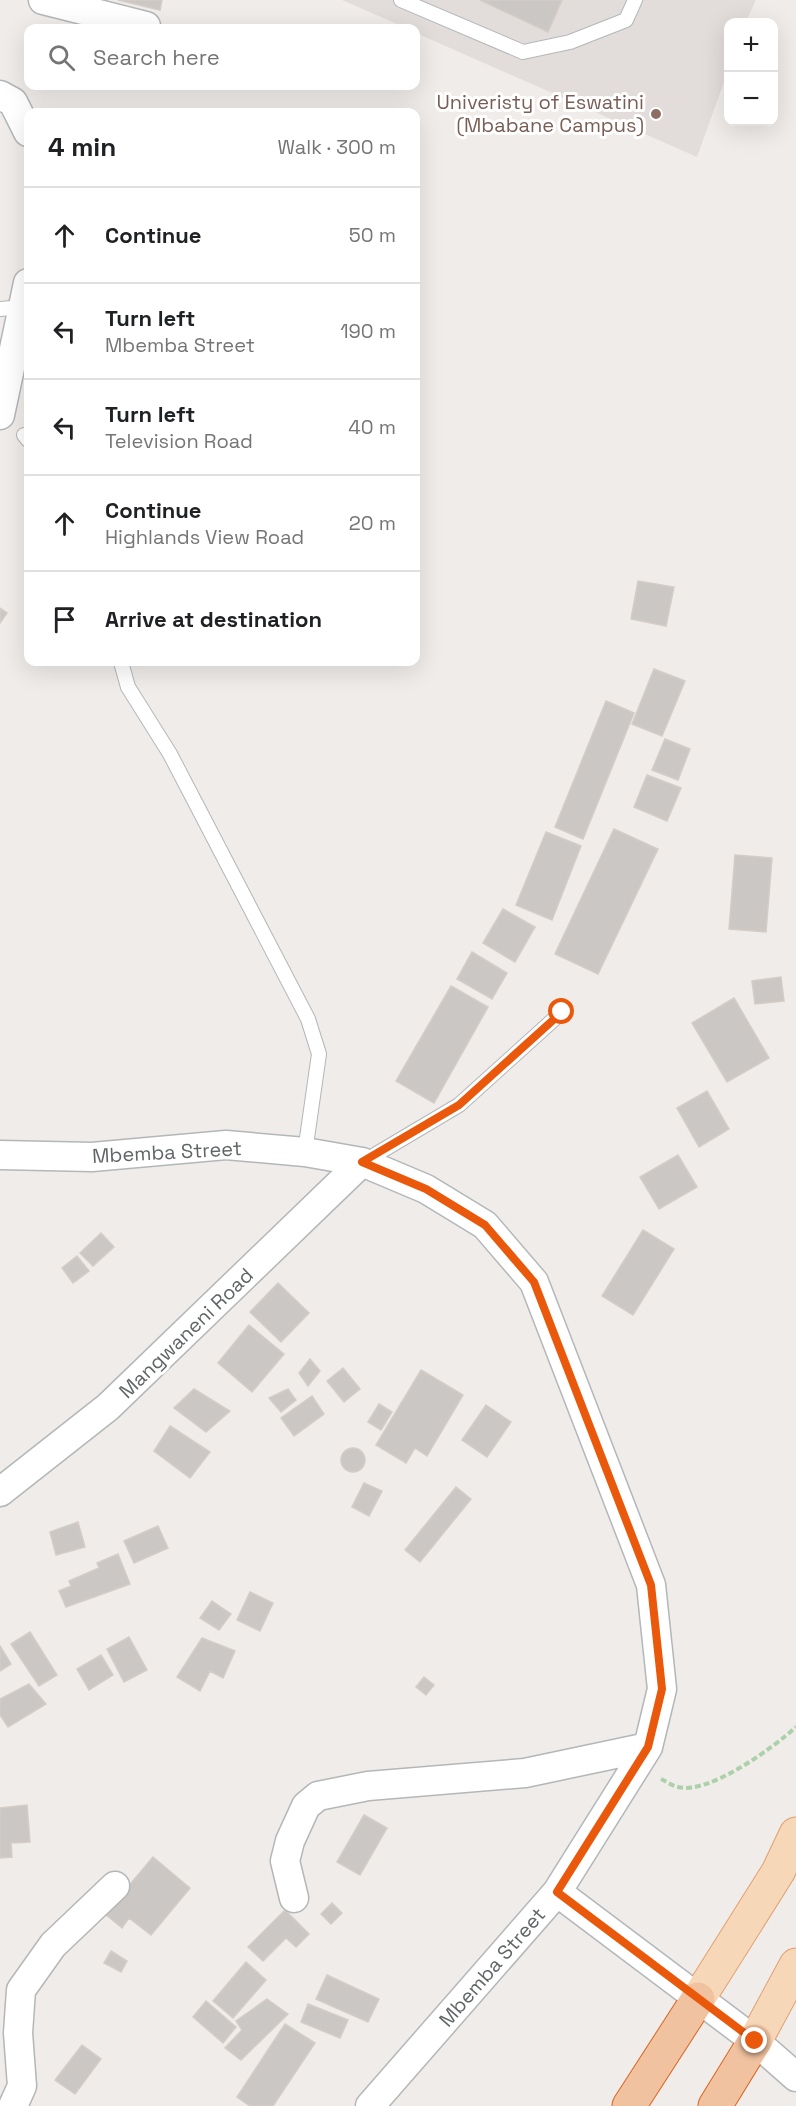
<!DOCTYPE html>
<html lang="en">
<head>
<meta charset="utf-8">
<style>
  body { margin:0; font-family:"Space Grotesk",sans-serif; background:#f2f2f2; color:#202124 }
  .controls { position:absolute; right:18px; top:18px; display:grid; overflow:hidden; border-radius:12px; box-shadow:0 6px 24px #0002 }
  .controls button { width:54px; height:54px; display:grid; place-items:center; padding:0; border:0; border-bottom:2px solid #e0e0e0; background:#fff; color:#202124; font:30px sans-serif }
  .stop { position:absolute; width:18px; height:18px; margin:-14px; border:4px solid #ea580c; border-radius:50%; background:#fff }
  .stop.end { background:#ea580c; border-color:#fff; box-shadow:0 2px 6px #0008 }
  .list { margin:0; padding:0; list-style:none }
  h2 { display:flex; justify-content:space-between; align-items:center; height:78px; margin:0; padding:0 24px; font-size:26px }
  h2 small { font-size:20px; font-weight:400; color:#757577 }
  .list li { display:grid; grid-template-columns:39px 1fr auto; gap:18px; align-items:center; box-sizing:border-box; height:96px; padding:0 24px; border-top:2px solid #e0e0e0 }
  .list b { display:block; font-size:22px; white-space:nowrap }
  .list p { margin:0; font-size:20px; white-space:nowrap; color:#757577 }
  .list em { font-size:20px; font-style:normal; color:#757577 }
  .icon { flex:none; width:33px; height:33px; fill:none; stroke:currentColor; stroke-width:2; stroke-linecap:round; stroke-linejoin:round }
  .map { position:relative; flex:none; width:796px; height:2106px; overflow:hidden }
  .search { position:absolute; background:#fff; box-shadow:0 6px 24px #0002; left:24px; top:24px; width:396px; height:66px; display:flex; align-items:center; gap:15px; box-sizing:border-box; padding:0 21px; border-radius:12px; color:#757577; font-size:22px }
  .panel { position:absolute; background:#fff; box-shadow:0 6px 24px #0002; left:24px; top:108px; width:396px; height:558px; border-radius:12px }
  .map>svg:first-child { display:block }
  .education { fill:#e2ddda }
  .building { fill:#cbc7c5; stroke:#d4ccc7; stroke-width:1.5 }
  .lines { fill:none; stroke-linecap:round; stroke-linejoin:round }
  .lane-casing { stroke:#b3b7b9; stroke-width:16 }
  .street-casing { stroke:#b3b7b9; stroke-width:31 }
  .primary-casing { stroke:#e19e70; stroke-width:35 }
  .highway-casing { stroke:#db641d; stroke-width:35 }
  .path { stroke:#acd0aa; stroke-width:4; stroke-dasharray:6 3; stroke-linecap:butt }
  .lane { stroke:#fff; stroke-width:14 }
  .street { stroke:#fff; stroke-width:28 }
  .primary { stroke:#f6d8b8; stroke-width:33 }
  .highway { stroke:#f1c29f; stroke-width:33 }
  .route { stroke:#ea580c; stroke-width:8 }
  .education-dot { fill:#8d6e63; stroke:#fff; stroke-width:2 }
  .labels { text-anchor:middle; stroke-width:6; stroke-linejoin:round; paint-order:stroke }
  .education-label { font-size:20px; fill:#785e54; stroke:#fff; text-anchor:end }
  .street-label { font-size:20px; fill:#606567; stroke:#fff }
</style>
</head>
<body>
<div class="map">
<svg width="796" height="2106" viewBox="0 0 796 2106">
  <rect width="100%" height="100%" fill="#f0ece9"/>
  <path class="education" d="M 342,0 L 756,0 L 746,22 L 728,22 L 728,71 L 697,157 L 416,33 L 416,28 L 406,28 Z"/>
  <path class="building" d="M 118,0 L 162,0 L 160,10 Z
    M 480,0 L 562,0 L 548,32 Z
    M 638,581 L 674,587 L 666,626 L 631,619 Z
    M 0,608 L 7,613 L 0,623 Z
    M 654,669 L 685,681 L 662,736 L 632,724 Z
    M 606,701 L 634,713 L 583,839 L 555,827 Z
    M 665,739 L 690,749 L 678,780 L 652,770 Z
    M 647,775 L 681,788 L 667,821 L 634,807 Z
    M 614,829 L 658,849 L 598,974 L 555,954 Z
    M 546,832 L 581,846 L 552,920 L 516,905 Z
    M 735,855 L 772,858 L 766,932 L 729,929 Z
    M 503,909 L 535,927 L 515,962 L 483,943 Z
    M 472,952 L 507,973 L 492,999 L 457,979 Z
    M 781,977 L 784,1001 L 755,1004 L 752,981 Z
    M 451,986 L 488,1007 L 434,1103 L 396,1081 Z
    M 734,998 L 769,1058 L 727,1082 L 692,1023 Z
    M 707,1091 L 729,1129 L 699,1147 L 677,1108 Z
    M 678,1155 L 697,1187 L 659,1209 L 640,1177 Z
    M 643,1230 L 674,1249 L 633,1315 L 602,1296 Z
    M 101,1233 L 114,1247 L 93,1266 L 80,1253 Z
    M 77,1256 L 89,1271 L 73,1283 L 62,1268 Z
    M 278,1283 L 309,1313 L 281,1342 L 250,1312 Z
    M 249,1325 L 284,1354 L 252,1392 L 218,1363 Z
    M 310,1359 L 320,1371 L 308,1386 L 299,1373 Z
    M 343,1368 L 360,1389 L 344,1402 L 327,1381 Z
    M 421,1370 L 463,1395 L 427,1456 L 415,1448 L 406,1463 L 376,1445 Z
    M 194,1389 L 230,1411 L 206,1432 L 174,1408 Z
    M 288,1389 L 296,1400 L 281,1412 L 269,1398 Z
    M 312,1396 L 324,1414 L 294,1436 L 281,1418 Z
    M 379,1404 L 392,1412 L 381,1430 L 368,1422 Z
    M 486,1405 L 511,1422 L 487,1457 L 462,1440 Z
    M 170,1426 L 210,1452 L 190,1478 L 154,1451 Z
    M341 1460a12 12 0 1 1 24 0a12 12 0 1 1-24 0Z
    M 364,1483 L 382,1491 L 369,1516 L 352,1507 Z
    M 456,1487 L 471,1499 L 420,1562 L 405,1550 Z
    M 78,1522 L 85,1547 L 56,1555 L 50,1532 Z
    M 158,1526 L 168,1548 L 134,1563 L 124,1541 Z
    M 118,1554 L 130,1584 L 66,1607 L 59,1591 L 71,1586 L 69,1581 L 99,1568 L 97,1563 Z
    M 250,1592 L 273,1603 L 260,1631 L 237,1620 Z
    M 212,1601 L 231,1614 L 219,1630 L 200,1618 Z
    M 30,1632 L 57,1675 L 39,1686 L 11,1644 Z
    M 129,1637 L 147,1670 L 124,1682 L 107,1649 Z
    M 202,1638 L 235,1651 L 223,1678 L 210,1671 L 200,1691 L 177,1677 Z
    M 0,1646 L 11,1664 L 0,1671 Z
    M 101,1655 L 113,1675 L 89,1690 L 77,1669 Z
    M 424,1677 L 434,1685 L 426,1695 L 416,1687 Z
    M 29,1684 L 46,1704 L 8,1727 L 0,1715 L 0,1699 Z
    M 27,1805 L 30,1842 L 11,1843 L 12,1857 L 0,1858 L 0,1808 Z
    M 364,1815 L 387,1828 L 360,1875 L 337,1862 Z
    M 153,1857 L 190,1888 L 151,1935 L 129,1918 L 122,1928 L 105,1914 Z
    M 332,1903 L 342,1913 L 331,1924 L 321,1914 Z
    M 285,1910 L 309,1934 L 296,1947 L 286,1938 L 263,1961 L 248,1947 Z
    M 111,1951 L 127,1961 L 121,1972 L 104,1963 Z
    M 246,1962 L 266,1980 L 233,2018 L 213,2001 Z
    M 327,1975 L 379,1999 L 368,2022 L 316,1999 Z
    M 267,1999 L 288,2014 L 241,2060 L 225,2048 L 242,2030 L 236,2021 Z
    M 206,2001 L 236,2027 L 223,2043 L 193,2017 Z
    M 308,2004 L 348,2020 L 340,2038 L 301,2022 Z
    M 285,2024 L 315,2043 L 273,2106 L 250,2106 L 237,2097 Z
    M 82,2045 L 101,2059 L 75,2094 L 55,2080 Z"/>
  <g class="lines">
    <g class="lane-casing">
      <path id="lane" d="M 401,0 L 523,52 L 570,42 L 626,20 L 635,0
        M 0,309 L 23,307
        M 24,435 L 28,440
        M 121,662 L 128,687 L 170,754 L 308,1019 L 319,1054 L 305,1152
        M 363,1162 L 459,1105 L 562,1012"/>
    </g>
    <g class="street-casing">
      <path id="street" d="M 43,0 L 146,26
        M 0,95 L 13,102 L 28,132
        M 0,415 L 28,283
        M 0,1155 L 92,1157 L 226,1145 L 305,1152 L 362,1162 L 426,1189 L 485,1225 L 534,1282 L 651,1585 L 662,1689 L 648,1747 L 557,1892 L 370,2106
        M 0,1492 L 108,1407 L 362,1162
        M 557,1892 L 755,2041 L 796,2077
        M 294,1898 L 285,1861 L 290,1841 L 306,1806 L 318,1796 L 368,1786 L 525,1773 L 648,1747
        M 13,2106 L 22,2086 L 18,2033 L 21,1990 L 53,1945 L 115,1886"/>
    </g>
    <g class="primary-casing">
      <path id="primary" d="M 698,1999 L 778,1872 L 796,1834
        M 755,2041 L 796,1965"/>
    </g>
    <g class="highway-casing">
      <path id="highway" d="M 629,2106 L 698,1999
        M 715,2106 L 755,2041"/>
    </g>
    <path class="path" d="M 661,1779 C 666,1781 672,1786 678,1787 C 709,1795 774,1747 796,1727"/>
    <use href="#lane" class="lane"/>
    <use href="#street" class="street"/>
    <use href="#primary" class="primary"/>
    <use href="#highway" class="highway"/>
  </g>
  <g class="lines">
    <path class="route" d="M 562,1012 L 459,1105 L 362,1162 L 426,1189 L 485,1225 L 534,1282 L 651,1585 L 662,1689 L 648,1747 L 557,1892 L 755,2041"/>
  </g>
  <circle class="education-dot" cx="656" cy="114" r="6"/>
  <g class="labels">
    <g class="education-label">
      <text x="644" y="109">Univeristy of Eswatini<tspan x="644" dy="23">(Mbabane Campus)</tspan></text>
    </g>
    <g class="street-label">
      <text transform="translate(167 1152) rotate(-3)" y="7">Mbemba Street</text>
      <text transform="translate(186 1333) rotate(-44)" y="7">Mangwaneni Road</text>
      <text transform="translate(492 1967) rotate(-49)" y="7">Mbemba Street</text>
    </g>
  </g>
</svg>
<div class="controls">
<button>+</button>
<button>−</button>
</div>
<div class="stop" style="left:562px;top:1012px"></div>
<div class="stop end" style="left:755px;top:2041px"></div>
<div class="search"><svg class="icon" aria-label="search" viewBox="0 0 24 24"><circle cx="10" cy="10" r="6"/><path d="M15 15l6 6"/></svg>Search here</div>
<section class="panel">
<h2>4 min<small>Walk · 300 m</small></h2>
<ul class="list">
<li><svg class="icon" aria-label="ahead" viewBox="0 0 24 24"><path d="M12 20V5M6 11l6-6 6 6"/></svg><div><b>Continue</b></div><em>50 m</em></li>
<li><svg class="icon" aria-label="left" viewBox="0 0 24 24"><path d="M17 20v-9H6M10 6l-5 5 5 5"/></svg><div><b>Turn left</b><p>Mbemba Street</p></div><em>190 m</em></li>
<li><svg class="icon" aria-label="left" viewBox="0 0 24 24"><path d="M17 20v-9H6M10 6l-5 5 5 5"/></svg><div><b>Turn left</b><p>Television Road</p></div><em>40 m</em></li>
<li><svg class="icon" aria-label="ahead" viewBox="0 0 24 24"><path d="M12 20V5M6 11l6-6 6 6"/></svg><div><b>Continue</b><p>Highlands View Road</p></div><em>20 m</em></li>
<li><svg class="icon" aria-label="arrive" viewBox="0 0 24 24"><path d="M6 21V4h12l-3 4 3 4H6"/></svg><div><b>Arrive at destination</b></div></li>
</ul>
</section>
</div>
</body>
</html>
